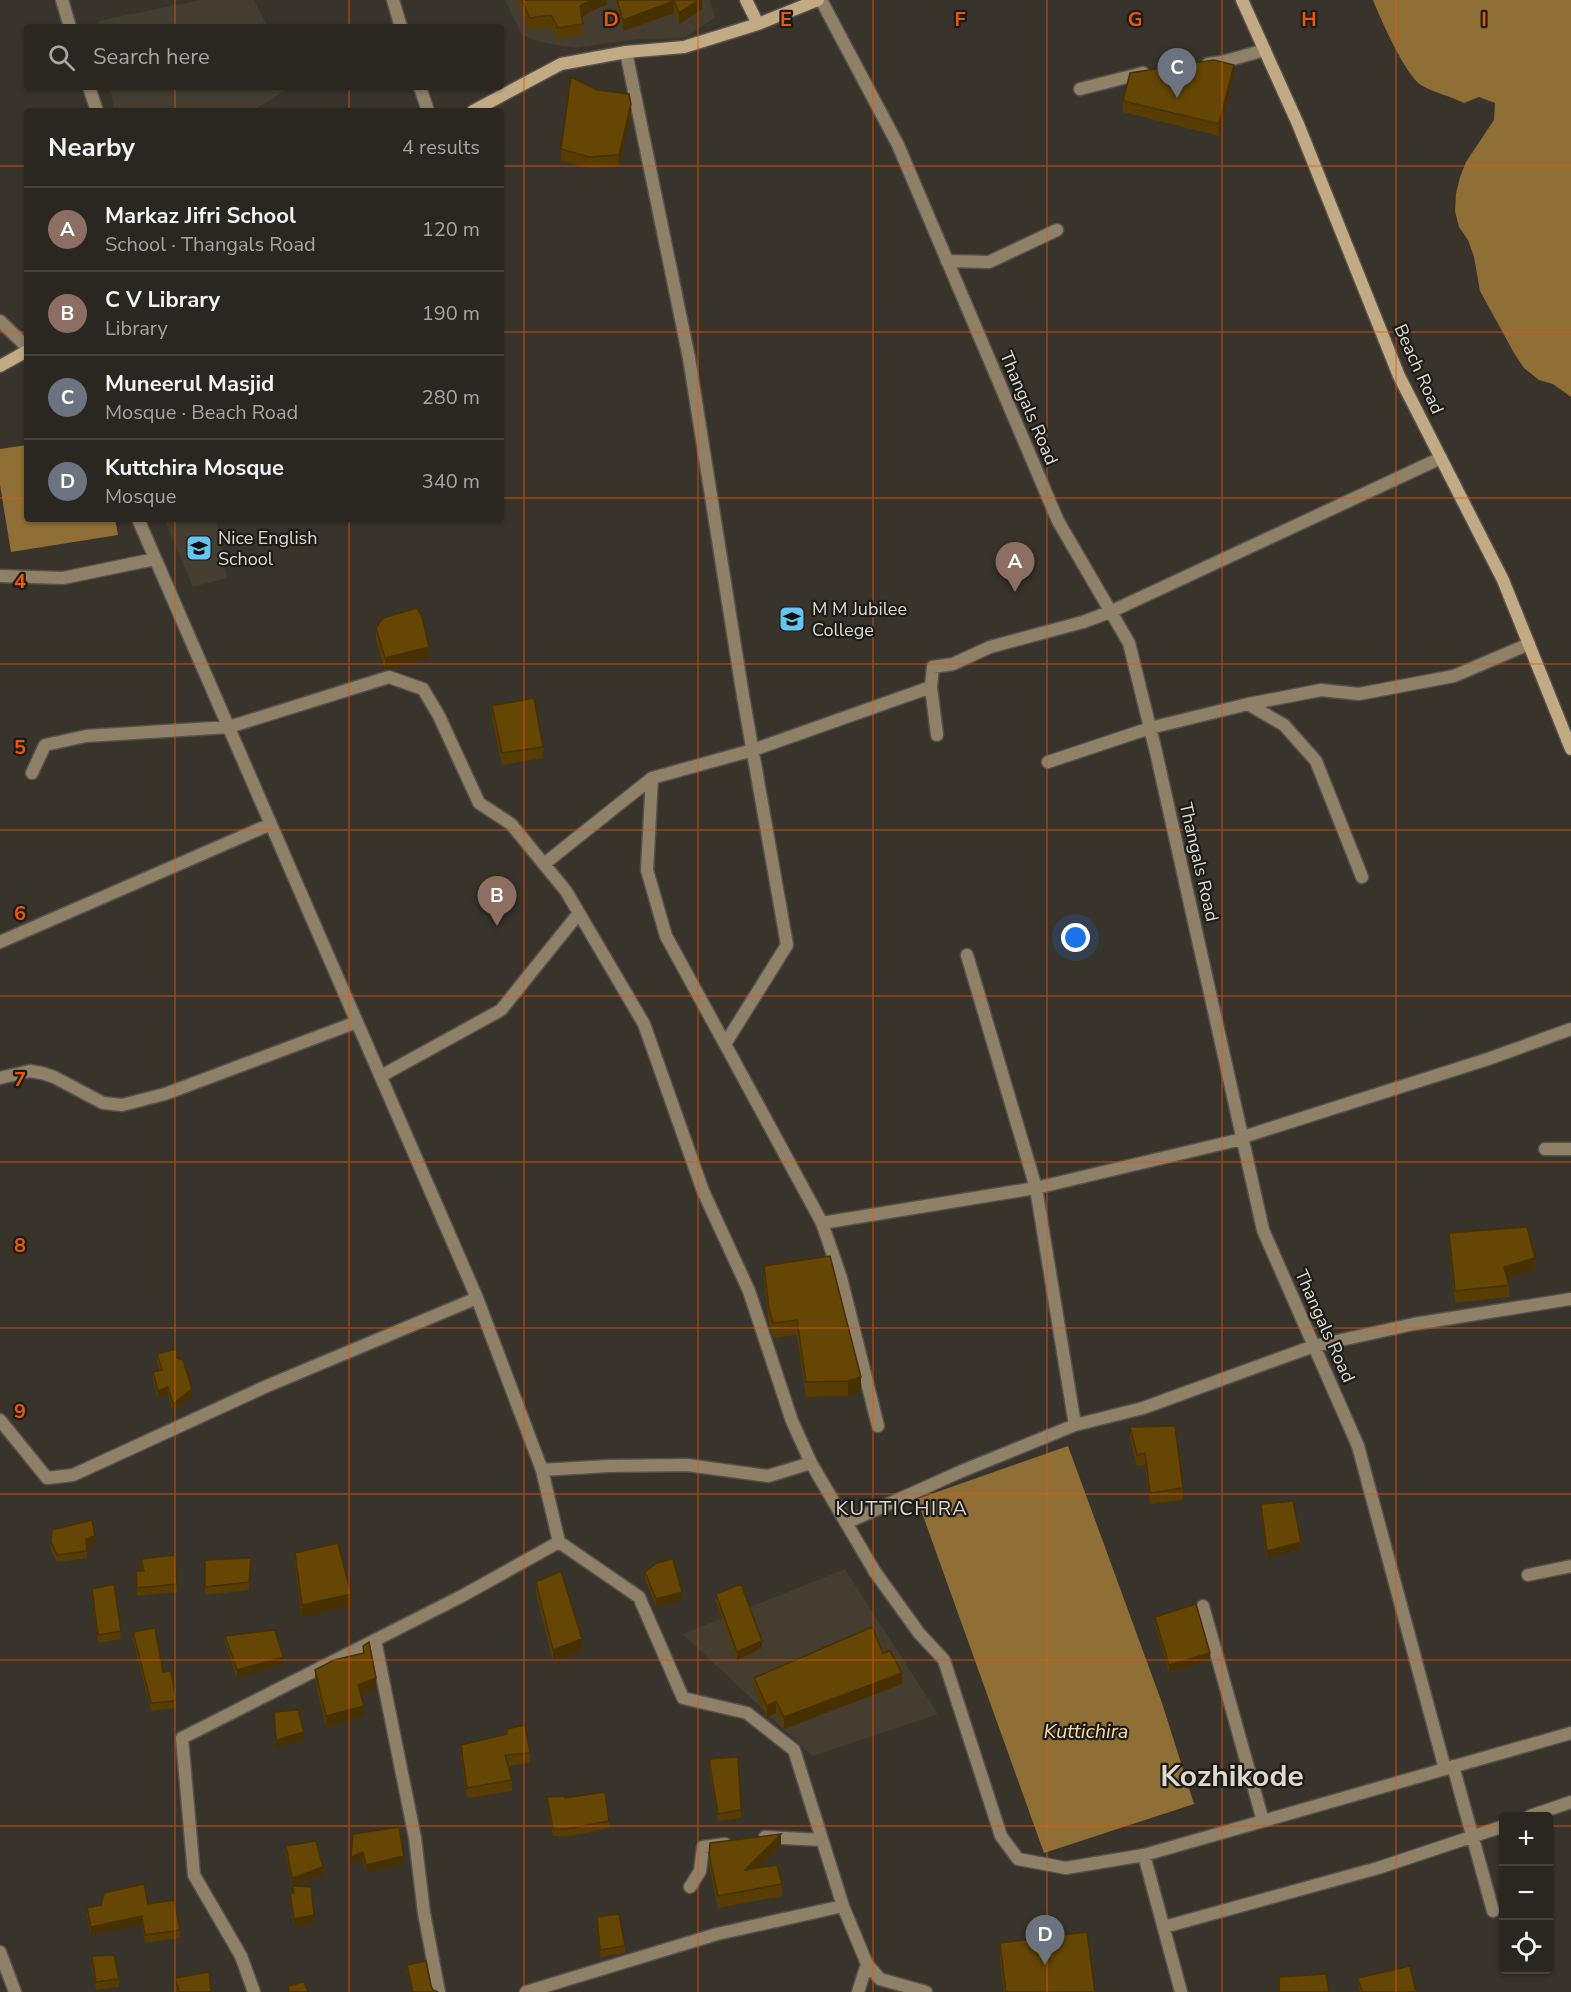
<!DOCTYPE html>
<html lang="en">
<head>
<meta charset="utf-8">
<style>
  body { margin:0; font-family:"Nunito Sans",sans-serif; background:#36322d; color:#f1f3f6 }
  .controls { position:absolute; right:18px; bottom:18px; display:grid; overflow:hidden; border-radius:6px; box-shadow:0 2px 4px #0004 }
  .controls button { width:54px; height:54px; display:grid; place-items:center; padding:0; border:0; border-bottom:2px solid #46433e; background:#2a2620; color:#f1f3f6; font:30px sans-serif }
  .you { position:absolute; left:1076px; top:938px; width:21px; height:21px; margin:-15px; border:4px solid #fff; border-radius:50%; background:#1a73e8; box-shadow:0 0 0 9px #1a73e833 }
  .badge { display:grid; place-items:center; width:39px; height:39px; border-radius:50%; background:#bca0f2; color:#fff; font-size:20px; font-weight:700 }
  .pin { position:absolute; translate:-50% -50px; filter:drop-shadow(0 2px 3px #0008) }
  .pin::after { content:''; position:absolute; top:32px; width:21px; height:18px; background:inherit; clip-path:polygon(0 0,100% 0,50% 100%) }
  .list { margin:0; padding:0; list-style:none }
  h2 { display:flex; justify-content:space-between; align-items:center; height:78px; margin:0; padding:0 24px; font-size:26px }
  h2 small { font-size:20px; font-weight:400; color:#a5a5a5 }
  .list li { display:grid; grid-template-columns:39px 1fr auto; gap:18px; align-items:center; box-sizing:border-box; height:84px; padding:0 24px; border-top:2px solid #46433e }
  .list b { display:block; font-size:22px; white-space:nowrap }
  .list p { margin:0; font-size:20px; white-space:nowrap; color:#a5a5a5 }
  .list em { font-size:20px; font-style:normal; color:#a5a5a5 }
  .icon { flex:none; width:33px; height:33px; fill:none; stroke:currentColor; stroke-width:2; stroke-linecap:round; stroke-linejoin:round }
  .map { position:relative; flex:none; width:1571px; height:1992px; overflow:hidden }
  .search { position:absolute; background:#2a2620; box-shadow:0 2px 4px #0004; left:24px; top:24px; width:480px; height:66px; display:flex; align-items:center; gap:15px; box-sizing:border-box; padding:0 21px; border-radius:6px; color:#a5a5a5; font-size:22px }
  .panel { position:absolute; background:#2a2620; box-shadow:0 2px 4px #0004; left:24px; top:108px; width:480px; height:414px; border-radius:6px }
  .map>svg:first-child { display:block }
  .built { fill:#453d2f }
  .water { fill:#906f36 }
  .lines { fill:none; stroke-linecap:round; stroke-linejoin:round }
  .lane-casing { stroke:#56514a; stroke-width:15 }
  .street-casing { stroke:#56514a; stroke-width:15 }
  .secondary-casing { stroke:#56514a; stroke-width:15 }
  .lane { stroke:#8f8068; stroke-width:12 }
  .street { stroke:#8f8068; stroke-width:12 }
  .secondary { stroke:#c2aa85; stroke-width:12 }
  .wall { fill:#573c03 }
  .shaded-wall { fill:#473103 }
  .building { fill:#654604; stroke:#473103; stroke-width:1.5 }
  .grid { fill:none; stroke:#e8590c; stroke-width:1.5; stroke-opacity:0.55 }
  .labels { text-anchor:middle; stroke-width:4.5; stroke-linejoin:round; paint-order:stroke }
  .street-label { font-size:18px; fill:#dfdcd7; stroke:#1d1b17 }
  .poi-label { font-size:18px; fill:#dfdcd7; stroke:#1d1b17; text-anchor:start }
  .neighbourhood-label { font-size:20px; letter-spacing:1.5px; fill:#ded8ce; stroke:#1d1b17 }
  .water-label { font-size:20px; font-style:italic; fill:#f9dbac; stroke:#1d1b17 }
  .town-label { font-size:30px; font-weight:bold; fill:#ded8ce; stroke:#1d1b17 }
  .grid-label { font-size:20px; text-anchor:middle; font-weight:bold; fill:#e8590c; stroke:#1d1b17; stroke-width:4.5; stroke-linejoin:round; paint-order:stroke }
</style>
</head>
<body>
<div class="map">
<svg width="1571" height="1992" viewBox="0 0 1571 1992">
  <rect width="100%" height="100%" fill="#38332b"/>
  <path class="built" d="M 201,0 L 254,0 L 268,27 L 99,27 L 98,21 Z
    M 505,0 L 710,0 L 715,18 L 684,38 L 640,39 L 573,48 L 542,42 L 522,35 Z
    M 110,87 L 291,87 L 252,111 L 114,111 Z
    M 164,519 L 216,519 L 227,578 L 193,587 Z
    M 845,1569 L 938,1714 L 812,1756 L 683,1634 Z"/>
  <path class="water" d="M 1373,0 L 1571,0 L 1571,397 L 1553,384 L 1539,380 L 1524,368 L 1514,353 L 1480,291 L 1474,257 L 1468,240 L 1459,227 L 1455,211 L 1456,194 L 1460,177 L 1466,162 L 1494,120 L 1495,103 L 1479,97 L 1464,103 C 1450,96 1434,93 1421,85 C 1406,76 1380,18 1373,0 Z
    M 27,445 L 27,519 L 115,519 L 118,535 L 11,552 L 0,485 L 0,449 Z
    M 1068,1446 L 1162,1703 L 1194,1804 L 1044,1853 L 917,1499 Z"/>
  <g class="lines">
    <g class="lane-casing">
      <path id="lane" d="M 947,261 L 989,262 L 1057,230
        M 1545,1149 L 1571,1149"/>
    </g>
    <g class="street-casing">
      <path id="street" d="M 62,0 L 70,27
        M 393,0 L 401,27
        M 821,0 L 898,145 L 1058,521 L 1129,643 L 1156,752 L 1263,1230 L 1358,1446 L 1445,1769
        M 626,52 L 689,358 L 743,696 L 787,945 L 725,1044 L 822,1223 L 1036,1188 L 1075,1425
        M 1208,64 L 1222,62 L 1265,50
        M 89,87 L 97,111
        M 420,87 L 428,111
        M 1080,89 L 1143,73
        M 0,321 L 27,347
        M 138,519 L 477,1298 L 542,1470 L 559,1542 L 639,1597 L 683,1698 L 747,1713 L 794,1750 L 843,1906 L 867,1964 L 880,1979 L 926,1992
        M 0,576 L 63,578 L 155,559
        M 1248,704 L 1321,690 L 1359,694 L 1454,676 L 1529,644
        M 937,735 L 931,687 L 933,667 L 953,664 L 990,647 L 1083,622 L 1110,612 L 1441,458
        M 1048,762 L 1150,728 L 1248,704 L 1284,725 L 1316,761 L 1362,877
        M 32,773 L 45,745 L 86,736 L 229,727 L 389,677 L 423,689 L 439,716 L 479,803 L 511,824 L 566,891 L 644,1024 L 703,1191 L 749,1291 L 792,1421 L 811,1463 L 875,1572 L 919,1633 L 944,1660 L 1001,1836 L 1018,1859 L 1066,1868 L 1144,1855
        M 652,778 L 647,870 L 666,936 L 725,1044
        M 544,864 L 652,778 L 753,750 L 931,687
        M 0,942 L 271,824
        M 967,955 L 1036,1188 L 1242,1139 L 1243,1137 L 1488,1059 L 1571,1029
        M 381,1076 L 501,1010 L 579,913
        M 0,1078 L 30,1071 L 42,1073 L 54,1077 L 103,1103 L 122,1105 L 165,1094 L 357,1022
        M 822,1223 L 841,1278 L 878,1426
        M 0,1420 L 47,1478 L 73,1475 L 267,1386 L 477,1298
        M 542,1470 L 608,1466 L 687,1465 L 768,1476 L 811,1463
        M 846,1523 L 962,1471 L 1075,1425 L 1143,1408 L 1314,1346 L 1414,1324 L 1571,1299
        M 1528,1575 L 1571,1566
        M 1203,1606 L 1263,1821
        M 375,1640 L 415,1838 L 424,1913 L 439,1992
        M 1453,1766 L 1493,1911
        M 1530,1816 L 1571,1802
        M 765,1837 L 822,1840
        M 690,1887 L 700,1871 L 703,1847 L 725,1844
        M 1164,1927 L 1378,1868 L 1504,1826
        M 0,1952 L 15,1992
        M 254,1992 L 241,1956 L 194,1875 L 182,1738 L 462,1596 L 559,1542
        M 526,1992 L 717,1934 L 843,1906
        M 858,1992 L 867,1964
        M 1181,1992 L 1144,1855 L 1571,1733"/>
    </g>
    <g class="secondary-casing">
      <path id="secondary" d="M 746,0 L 758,24
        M 1242,0 L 1298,124 L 1399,376 L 1503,580 L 1571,749
        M 473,111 L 561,64 L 626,52 L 684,47 L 758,24 L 818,0
        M 0,366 L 27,351"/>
    </g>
    <use href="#lane" class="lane"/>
    <use href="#street" class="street"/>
    <use href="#secondary" class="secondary"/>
  </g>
  <path class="wall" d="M 517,0 L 607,0 L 607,5 L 598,8 L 582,17 L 583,24 L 583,35 L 558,39 L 551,27 L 530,29 Z
    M 614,0 L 702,0 L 702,9 L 679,24 L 674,13 L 623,31 Z
    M 1234,76 L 1219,136 L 1123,112 L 1123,101 Z
    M 631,115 L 619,167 L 589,168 L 561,161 L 561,149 Z
    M 376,628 L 429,658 L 385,670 L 376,640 Z
    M 492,706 L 543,747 L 543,758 L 502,765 L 492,718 Z
    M 1449,1233 L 1535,1270 L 1507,1277 L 1509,1285 L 1509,1297 L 1455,1303 L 1449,1244 Z
    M 764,1266 L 861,1392 L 848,1396 L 806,1397 L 797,1335 L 773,1338 L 769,1324 L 764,1281 Z
    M 157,1354 L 177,1358 L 192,1397 L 173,1411 L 168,1394 L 158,1398 L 153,1380 L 153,1372 L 160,1371 L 157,1362 Z
    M 1130,1427 L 1183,1488 L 1183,1500 L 1150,1504 L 1145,1465 L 1137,1466 L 1130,1438 Z
    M 1261,1504 L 1301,1549 L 1267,1558 L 1261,1512 Z
    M 51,1542 L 95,1543 L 87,1546 L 87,1558 L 57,1562 L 51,1550 Z
    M 295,1553 L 351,1606 L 302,1617 L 295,1564 Z
    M 251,1558 L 249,1590 L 205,1595 L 205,1560 Z
    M 141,1559 L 177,1584 L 177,1592 L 137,1596 L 136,1571 L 142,1571 Z
    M 645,1572 L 682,1600 L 656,1607 L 645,1579 Z
    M 536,1582 L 582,1651 L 553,1661 L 536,1593 Z
    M 92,1589 L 121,1631 L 121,1639 L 98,1643 L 92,1596 Z
    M 716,1594 L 762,1648 L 737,1660 L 716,1601 Z
    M 1155,1617 L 1210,1660 L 1169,1672 L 1155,1624 Z
    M 133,1632 L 163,1672 L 176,1701 L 176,1708 L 151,1711 L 133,1640 Z
    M 225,1636 L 283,1664 L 237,1678 L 225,1643 Z
    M 363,1646 L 376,1688 L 361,1694 L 364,1716 L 326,1727 L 315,1680 L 315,1670 L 363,1653 Z
    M 883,1653 L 902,1684 L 784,1729 L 776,1713 L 767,1717 L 754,1689 L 754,1678 Z
    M 507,1729 L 530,1753 L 530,1763 L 508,1766 L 512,1780 L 512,1791 L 467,1798 L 461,1755 L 461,1745 L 507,1734 Z
    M 709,1759 L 741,1810 L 741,1818 L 718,1821 L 709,1767 Z
    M 547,1797 L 609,1821 L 609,1828 L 566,1837 L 553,1836 L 547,1804 Z
    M 353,1834 L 404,1864 L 366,1873 L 363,1860 L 351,1864 Z
    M 781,1845 L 758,1868 L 782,1884 L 782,1896 L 718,1908 L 709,1865 L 709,1854 Z
    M 286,1846 L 323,1875 L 292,1886 L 286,1854 Z
    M 293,1886 L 314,1923 L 294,1927 L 290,1901 L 290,1893 L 293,1893 Z
    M 148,1904 L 180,1930 L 180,1938 L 145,1943 L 142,1924 L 91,1935 L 87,1916 L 87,1908 Z
    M 597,1917 L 625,1946 L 625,1953 L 600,1957 Z
    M 1000,1943 L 1095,1992 L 1004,1992 L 1000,1958 Z
    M 92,1956 L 119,1979 L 119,1987 L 96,1990 L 92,1964 Z
    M 407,1965 L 431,1986 L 433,1990 L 438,1992 L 412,1992 L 407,1972 Z
    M 175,1978 L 211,1992 L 176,1992 L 175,1988 Z
    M 1358,1978 L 1416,1992 L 1360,1992 L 1358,1986 Z"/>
  <path class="shaded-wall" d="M 591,0 L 607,0 L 607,5 L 598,8 L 580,18 L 580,6 Z
    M 699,0 L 702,0 L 702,9 L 679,24 L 679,13 Z
    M 674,1 L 674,13 L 623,31 L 623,20 Z
    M 1234,65 L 1234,76 L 1219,136 L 1219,124 Z
    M 631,104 L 631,115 L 619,167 L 619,155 Z
    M 429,647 L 429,658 L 385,670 L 385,658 Z
    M 1535,1258 L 1535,1270 L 1504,1278 L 1504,1267 Z
    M 861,1377 L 861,1392 L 848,1396 L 848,1381 Z
    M 168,1387 L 168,1394 L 158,1398 L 158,1391 Z
    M 192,1389 L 192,1397 L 173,1411 L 173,1404 Z
    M 95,1536 L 95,1543 L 86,1547 L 86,1539 Z
    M 1301,1542 L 1301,1549 L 1267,1558 L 1267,1551 Z
    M 682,1592 L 682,1600 L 656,1607 L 656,1599 Z
    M 351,1594 L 351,1606 L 302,1617 L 302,1605 Z
    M 582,1639 L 582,1651 L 553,1661 L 553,1650 Z
    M 762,1641 L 762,1648 L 737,1660 L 737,1652 Z
    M 1210,1653 L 1210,1660 L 1169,1672 L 1169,1665 Z
    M 283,1657 L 283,1664 L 237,1678 L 237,1670 Z
    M 902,1673 L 902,1684 L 784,1729 L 784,1717 Z
    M 376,1678 L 376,1688 L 358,1695 L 358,1685 Z
    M 776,1701 L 776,1713 L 767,1717 L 767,1706 Z
    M 364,1706 L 364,1716 L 326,1727 L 326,1716 Z
    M 304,1732 L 304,1739 L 276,1748 L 276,1740 Z
    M 781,1834 L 781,1845 L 745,1881 L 745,1870 Z
    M 363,1852 L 363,1860 L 351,1864 L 351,1857 Z
    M 404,1856 L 404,1864 L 366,1873 L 366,1865 Z
    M 323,1867 L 323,1875 L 292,1886 L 292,1878 Z
    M 314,1915 L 314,1923 L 294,1927 L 294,1919 Z
    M 142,1916 L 142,1924 L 91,1935 L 91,1927 Z"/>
  <path class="building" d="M 522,0 L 591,0 L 580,6 L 583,24 L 558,28 L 551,15 L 530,18 Z
    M 617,0 L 699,0 L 679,13 L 674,1 L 623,20 Z
    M 1214,60 L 1234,65 L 1219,124 L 1123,101 L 1130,73 Z
    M 571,77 L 597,90 L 629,94 L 631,104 L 619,155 L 589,157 L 561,149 Z
    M 417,608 L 422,617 L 429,647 L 385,658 L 376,628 L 383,618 Z
    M 534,698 L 543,747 L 502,753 L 492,706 Z
    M 1527,1227 L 1535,1258 L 1504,1267 L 1509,1285 L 1455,1291 L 1449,1233 Z
    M 830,1256 L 861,1377 L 848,1381 L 806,1382 L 797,1320 L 773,1323 L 769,1309 L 764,1266 Z
    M 177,1349 L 177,1358 L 183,1360 L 192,1389 L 173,1404 L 168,1387 L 158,1391 L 153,1372 L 162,1370 L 157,1354 Z
    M 1175,1426 L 1183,1488 L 1150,1493 L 1145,1453 L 1137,1455 L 1130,1427 Z
    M 1293,1501 L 1301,1542 L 1267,1551 L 1261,1504 Z
    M 92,1520 L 95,1536 L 86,1539 L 87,1551 L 57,1555 L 51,1542 L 52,1530 Z
    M 338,1543 L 351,1594 L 302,1605 L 295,1553 Z
    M 175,1555 L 177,1584 L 137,1588 L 136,1571 L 144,1571 L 141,1559 Z
    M 251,1558 L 249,1582 L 205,1587 L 205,1560 Z
    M 673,1559 L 682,1592 L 656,1599 L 645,1572 L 657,1563 Z
    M 561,1571 L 582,1639 L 553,1650 L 536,1582 Z
    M 114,1584 L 121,1631 L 98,1635 L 92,1589 Z
    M 741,1584 L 762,1641 L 737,1652 L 716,1594 Z
    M 1196,1604 L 1210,1653 L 1169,1665 L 1155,1617 Z
    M 872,1627 L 883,1653 L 890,1651 L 902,1673 L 784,1717 L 776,1701 L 767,1706 L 754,1678 Z
    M 155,1628 L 163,1672 L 171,1671 L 176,1701 L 151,1703 L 133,1632 Z
    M 275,1630 L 283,1657 L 237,1670 L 225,1636 Z
    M 369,1642 L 376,1678 L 358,1685 L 364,1706 L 326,1716 L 315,1670 L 334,1660 L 364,1653 L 363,1646 Z
    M 298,1710 L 304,1732 L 276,1740 L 274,1712 Z
    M 525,1725 L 530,1753 L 505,1755 L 512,1780 L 467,1788 L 461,1745 L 507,1734 L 507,1729 Z
    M 738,1757 L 741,1810 L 718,1814 L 709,1759 Z
    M 605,1792 L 609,1821 L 566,1829 L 553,1829 L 547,1797 L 565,1796 L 565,1798 Z
    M 399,1827 L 404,1856 L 366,1865 L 363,1852 L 351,1857 L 353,1834 Z
    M 781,1834 L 745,1870 L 777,1865 L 782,1884 L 718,1896 L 709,1854 L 710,1843 Z
    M 316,1841 L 323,1867 L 292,1878 L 286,1846 Z
    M 144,1884 L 148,1904 L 174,1900 L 180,1930 L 145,1935 L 142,1916 L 91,1927 L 87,1908 L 101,1905 L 104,1893 Z
    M 293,1886 L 311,1887 L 314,1915 L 294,1919 L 290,1893 L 294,1893 Z
    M 619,1914 L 625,1946 L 600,1950 L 597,1917 Z
    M 1087,1932 L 1095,1992 L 1006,1992 L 1000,1943 Z
    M 114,1955 L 119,1979 L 96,1982 L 92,1956 Z
    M 426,1961 L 431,1986 L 433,1990 L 438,1992 L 413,1992 L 407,1965 Z
    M 1410,1966 L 1416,1992 L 1362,1992 L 1358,1978 Z
    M 209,1972 L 211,1992 L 179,1992 L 175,1978 Z
    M 1326,1974 L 1329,1992 L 1279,1992 L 1279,1977 Z
    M 304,1982 L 308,1992 L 289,1992 L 288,1986 Z"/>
  <path class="grid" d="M 175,0 L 175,27M 349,0 L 349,27M 524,0 L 524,1992M 698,0 L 698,1992M 873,0 L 873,1992M 1047,0 L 1047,1992M 1222,0 L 1222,1992M 1396,0 L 1396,1992M 175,87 L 175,111M 349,87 L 349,111M 0,166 L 27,166M 501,166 L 1571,166M 0,332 L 27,332M 501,332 L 1571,332M 0,498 L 27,498M 501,498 L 1571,498M 175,519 L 175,1992M 349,519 L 349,1992M 0,664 L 1571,664M 0,830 L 1571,830M 0,996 L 1571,996M 0,1162 L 1571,1162M 0,1328 L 1571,1328M 0,1494 L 1571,1494M 0,1660 L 1571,1660M 0,1826 L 1504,1826M 1548,1826 L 1571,1826"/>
  <defs>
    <g id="school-square" transform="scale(1.35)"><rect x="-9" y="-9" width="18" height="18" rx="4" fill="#65c5ef" stroke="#1d1b17"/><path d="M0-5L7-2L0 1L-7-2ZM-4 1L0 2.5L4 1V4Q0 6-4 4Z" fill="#111"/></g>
    <g id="university-square" transform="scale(1.35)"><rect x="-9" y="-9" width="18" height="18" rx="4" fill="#65c5ef" stroke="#1d1b17"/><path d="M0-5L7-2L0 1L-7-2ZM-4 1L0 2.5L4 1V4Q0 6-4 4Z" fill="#111"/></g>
  </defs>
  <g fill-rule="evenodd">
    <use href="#school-square" x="199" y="548"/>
    <use href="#university-square" x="792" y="619"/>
  </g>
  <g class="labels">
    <g class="street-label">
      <text transform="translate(1419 369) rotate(66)" y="6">Beach Road</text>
      <text transform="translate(1029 408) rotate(67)" y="6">Thangals Road</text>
      <text transform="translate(1199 862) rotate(77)" y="6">Thangals Road</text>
      <text transform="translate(1325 1326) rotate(66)" y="6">Thangals Road</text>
    </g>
    <g class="poi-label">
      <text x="218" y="544">Nice English<tspan x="218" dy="21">School</tspan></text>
      <text x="812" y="615">M M Jubilee<tspan x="812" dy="21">College</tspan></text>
    </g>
    <g class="neighbourhood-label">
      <text x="902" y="1515">KUTTICHIRA</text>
    </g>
    <g class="water-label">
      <text x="1086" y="1738">Kuttichira</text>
    </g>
    <g class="town-label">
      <text x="1232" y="1786">Kozhikode</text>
    </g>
  </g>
  <g class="grid-label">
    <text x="611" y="26">D</text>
    <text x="786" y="26">E</text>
    <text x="960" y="26">F</text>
    <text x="1135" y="26">G</text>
    <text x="1309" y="26">H</text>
    <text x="1484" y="26">I</text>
    <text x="20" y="588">4</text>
    <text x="20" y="754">5</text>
    <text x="20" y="920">6</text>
    <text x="20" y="1086">7</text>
    <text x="20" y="1252">8</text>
    <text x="20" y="1418">9</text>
  </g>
</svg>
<div class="controls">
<button>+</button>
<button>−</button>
<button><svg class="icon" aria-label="locate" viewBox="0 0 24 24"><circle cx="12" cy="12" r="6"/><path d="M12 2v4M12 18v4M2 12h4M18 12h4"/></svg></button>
</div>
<div class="you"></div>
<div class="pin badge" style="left:1015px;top:592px;background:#8d6e63">A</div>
<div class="pin badge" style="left:497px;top:926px;background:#8d6e63">B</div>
<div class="pin badge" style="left:1177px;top:98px;background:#6b7280">C</div>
<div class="pin badge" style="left:1045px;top:1965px;background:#6b7280">D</div>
<div class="search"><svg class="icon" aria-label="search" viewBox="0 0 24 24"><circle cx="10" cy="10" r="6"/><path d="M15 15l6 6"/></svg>Search here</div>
<section class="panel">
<h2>Nearby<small>4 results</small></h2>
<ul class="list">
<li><span class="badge" style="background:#8d6e63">A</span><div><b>Markaz Jifri School</b><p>School · Thangals Road</p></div><em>120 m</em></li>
<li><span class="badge" style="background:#8d6e63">B</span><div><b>C V Library</b><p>Library</p></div><em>190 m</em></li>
<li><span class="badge" style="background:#6b7280">C</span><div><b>Muneerul Masjid</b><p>Mosque · Beach Road</p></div><em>280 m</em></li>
<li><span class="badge" style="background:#6b7280">D</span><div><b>Kuttchira Mosque</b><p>Mosque</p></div><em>340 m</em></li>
</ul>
</section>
</div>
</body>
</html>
